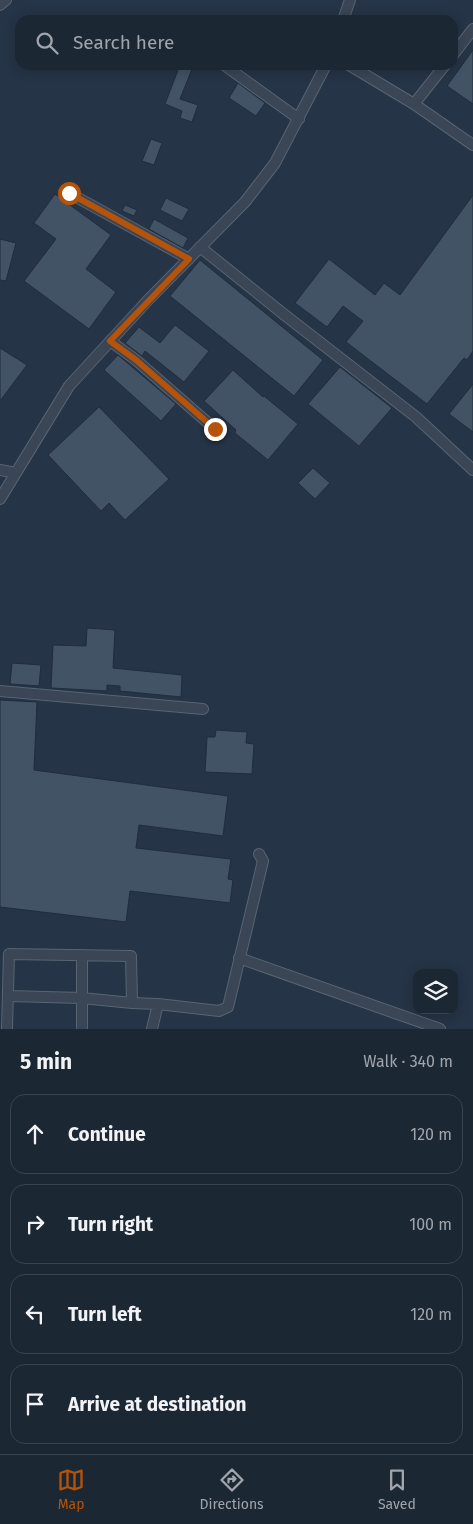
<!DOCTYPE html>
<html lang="en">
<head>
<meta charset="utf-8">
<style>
  body { margin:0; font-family:"Fira Sans",sans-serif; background:#252f3c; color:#f1f3f6 }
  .controls { position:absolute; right:15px; bottom:15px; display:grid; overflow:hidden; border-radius:10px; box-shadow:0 2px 12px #0003 }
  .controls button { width:45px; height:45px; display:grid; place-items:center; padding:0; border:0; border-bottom:1px solid #3a444f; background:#1c2734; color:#f1f3f6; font:25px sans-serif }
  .stop { position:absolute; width:15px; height:15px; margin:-11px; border:4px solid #b45309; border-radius:50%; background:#fff }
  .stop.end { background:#b45309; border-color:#fff; box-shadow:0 1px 5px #0008 }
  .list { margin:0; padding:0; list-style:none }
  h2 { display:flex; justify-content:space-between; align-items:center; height:65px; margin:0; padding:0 20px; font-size:21px }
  h2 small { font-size:16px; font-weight:400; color:#a0a5ac }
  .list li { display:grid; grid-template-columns:32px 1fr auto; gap:15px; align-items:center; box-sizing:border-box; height:80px; margin:0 10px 10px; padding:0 10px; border:1px solid #3a444f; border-radius:15px }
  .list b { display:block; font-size:19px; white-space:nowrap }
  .list em { font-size:16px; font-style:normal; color:#a0a5ac }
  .icon { flex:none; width:28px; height:28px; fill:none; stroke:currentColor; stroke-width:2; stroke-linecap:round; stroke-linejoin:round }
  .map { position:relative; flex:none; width:473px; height:1029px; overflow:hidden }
  .search { position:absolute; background:#1c2734; box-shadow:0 2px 12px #0003; left:15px; right:15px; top:15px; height:55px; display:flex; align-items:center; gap:12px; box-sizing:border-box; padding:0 18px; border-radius:15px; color:#a0a5ac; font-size:19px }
  .sheet { height:425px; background:#1c2734 }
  nav { display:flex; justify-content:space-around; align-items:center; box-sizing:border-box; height:70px; border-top:1px solid #3a444f; background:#1c2734; font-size:14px; color:#a0a5ac }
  nav a { display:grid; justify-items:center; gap:2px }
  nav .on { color:#b45309 }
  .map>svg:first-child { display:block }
  .building { fill:#415365; stroke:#202d3d }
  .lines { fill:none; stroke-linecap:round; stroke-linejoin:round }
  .minor-casing { stroke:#586472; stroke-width:12 }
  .minor { stroke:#3a4655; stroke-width:10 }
  .route { stroke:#b45309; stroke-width:6 }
</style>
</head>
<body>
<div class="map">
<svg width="473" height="1029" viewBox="0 0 473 1029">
  <rect width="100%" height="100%" fill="#253446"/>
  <path class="building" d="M 473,50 L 473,104 L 447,86 Z
    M 180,65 L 192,69 L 180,99 L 198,105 L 192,122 L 180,118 L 182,111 L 165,104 Z
    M 238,83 L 265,103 L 256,116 L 229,98 Z
    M 151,139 L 162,143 L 154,165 L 142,161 Z
    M 55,194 L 111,235 L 86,269 L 116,292 L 89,329 L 24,281 L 56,239 L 34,223 Z
    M 473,195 L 473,351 L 467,360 L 464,358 L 427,404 L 346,342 L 363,321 L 343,306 L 327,327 L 295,303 L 329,259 L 375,295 L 384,283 L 400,295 Z
    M 166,198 L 189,209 L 182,221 L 160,210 Z
    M 125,205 L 137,210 L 134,216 L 122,211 Z
    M 154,219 L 188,238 L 183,248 L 149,229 Z
    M 0,239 L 16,243 L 6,281 L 0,280 Z
    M 200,260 L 323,360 L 294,396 L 170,296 Z
    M 175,325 L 209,351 L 184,382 L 145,351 L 142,356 L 125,343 L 139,327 L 160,343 Z
    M 0,348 L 27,365 L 0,401 Z
    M 118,355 L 176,404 L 161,421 L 104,370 Z
    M 340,367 L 392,408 L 359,446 L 308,404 Z
    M 233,370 L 263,397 L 264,396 L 298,424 L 268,460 L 235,433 L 236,430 L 204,401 Z
    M 473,384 L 473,432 L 449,414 Z
    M 99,407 L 169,479 L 125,520 L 109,503 L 101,511 L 48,455 Z
    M 313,468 L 330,483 L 315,499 L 298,483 Z
    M 87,628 L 115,630 L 113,668 L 182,675 L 181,697 L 120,691 L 120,686 L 107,685 L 107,691 L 51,688 L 53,645 L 86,646 Z
    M 12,663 L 41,665 L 39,686 L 10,684 Z
    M 0,700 L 37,702 L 34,770 L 228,796 L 223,836 L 139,825 L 136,848 L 231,859 L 228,879 L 233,880 L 230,903 L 130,891 L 126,922 L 0,907 Z
    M 216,730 L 247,732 L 246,743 L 254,744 L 252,774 L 205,772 L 207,737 L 215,737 Z"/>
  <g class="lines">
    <g class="minor-casing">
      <path id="minor" d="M 0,5 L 6,0
        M 343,20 L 350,0
        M 453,55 L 473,29
        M 224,65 L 299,119
        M 349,65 L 414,104 L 473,145
        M 414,104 L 445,65
        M 69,193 L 189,259
        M 200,247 L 286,316 L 416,417 L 473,470
        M 110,341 L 136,360 L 215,429
        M 0,470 L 16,473
        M 0,499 L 69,386 L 149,299 L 245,202 L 275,163 L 326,65
        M 0,691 L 203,709
        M 239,958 L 440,1029
        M 9,996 L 82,998 L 132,1003
        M 7,1029 L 9,954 L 131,956 L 132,1003 L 158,1004
        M 82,1029 L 82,955
        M 152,1029 L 158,1004 L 219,1011 L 228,1007 L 263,861 L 259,854"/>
    </g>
    <use href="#minor" class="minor"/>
  </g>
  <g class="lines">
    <path class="route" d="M 69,193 L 189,259 L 110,341 L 136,360 L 215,429"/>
  </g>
</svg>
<div class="controls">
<button><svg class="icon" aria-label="layers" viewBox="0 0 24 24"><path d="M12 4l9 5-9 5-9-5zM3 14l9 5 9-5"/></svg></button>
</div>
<div class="stop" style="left:69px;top:193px"></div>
<div class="stop end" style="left:215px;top:429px"></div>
<div class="search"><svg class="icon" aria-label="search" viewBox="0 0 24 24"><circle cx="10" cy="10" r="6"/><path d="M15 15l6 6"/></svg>Search here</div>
</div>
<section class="sheet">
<h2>5 min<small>Walk · 340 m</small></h2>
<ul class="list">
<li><svg class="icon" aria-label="ahead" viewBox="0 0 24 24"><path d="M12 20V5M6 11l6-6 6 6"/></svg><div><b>Continue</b></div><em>120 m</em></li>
<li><svg class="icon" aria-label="right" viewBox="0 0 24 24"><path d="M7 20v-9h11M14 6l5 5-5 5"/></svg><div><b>Turn right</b></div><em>100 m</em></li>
<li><svg class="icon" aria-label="left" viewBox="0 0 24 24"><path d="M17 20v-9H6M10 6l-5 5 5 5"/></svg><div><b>Turn left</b></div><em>120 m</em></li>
<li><svg class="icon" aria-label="arrive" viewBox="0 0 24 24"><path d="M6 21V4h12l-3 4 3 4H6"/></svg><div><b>Arrive at destination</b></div></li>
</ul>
</section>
<nav>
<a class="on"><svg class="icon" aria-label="map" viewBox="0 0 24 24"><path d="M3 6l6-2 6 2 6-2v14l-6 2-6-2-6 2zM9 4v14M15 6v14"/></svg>Map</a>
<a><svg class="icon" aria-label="directions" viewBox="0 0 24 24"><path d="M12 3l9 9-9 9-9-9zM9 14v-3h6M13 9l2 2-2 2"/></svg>Directions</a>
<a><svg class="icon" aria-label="saved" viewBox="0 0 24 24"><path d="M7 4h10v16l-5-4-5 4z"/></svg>Saved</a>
</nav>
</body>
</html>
